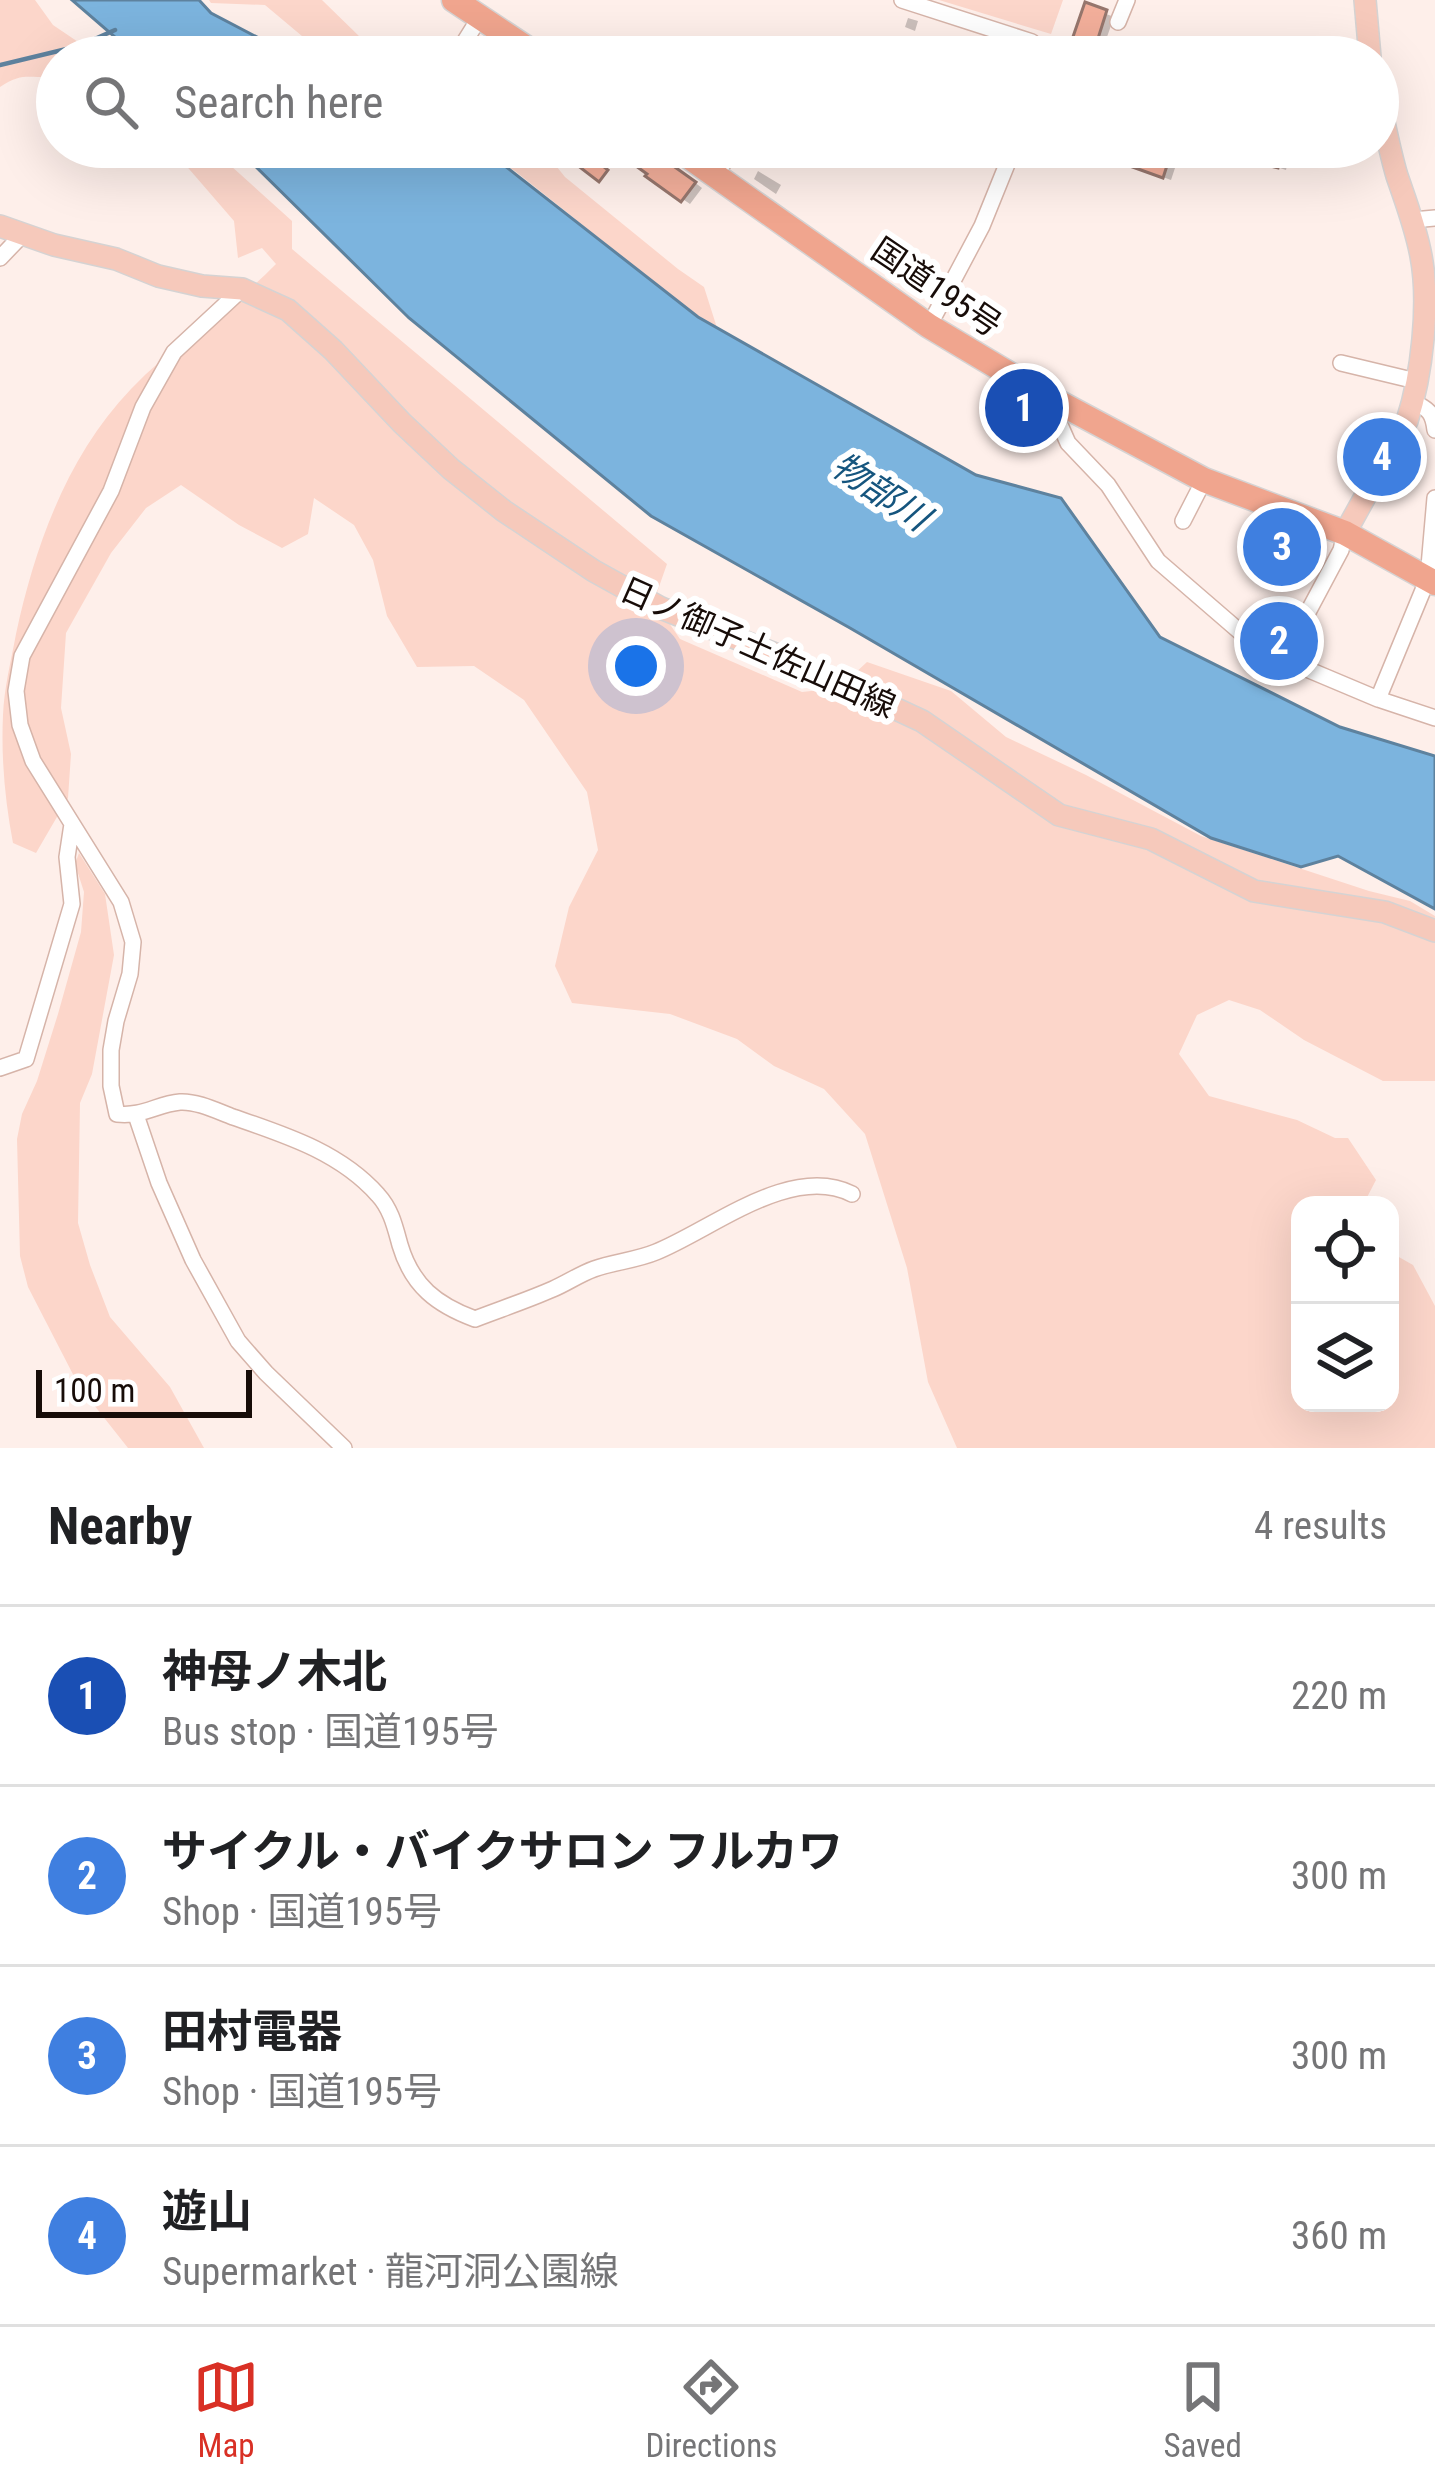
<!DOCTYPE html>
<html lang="en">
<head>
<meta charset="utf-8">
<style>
  body { margin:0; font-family:"Roboto Condensed","Noto Sans JP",sans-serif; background:#f6f6f6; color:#202124 }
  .controls { position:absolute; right:36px; bottom:36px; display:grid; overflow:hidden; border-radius:24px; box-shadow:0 12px 48px #0002 }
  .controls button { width:108px; height:108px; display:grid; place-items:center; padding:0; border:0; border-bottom:3px solid #e0e0e0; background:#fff; color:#202124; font:60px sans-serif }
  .scale { position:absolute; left:36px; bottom:30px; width:216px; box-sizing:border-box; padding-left:12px; border:6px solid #170c08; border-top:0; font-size:33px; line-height:42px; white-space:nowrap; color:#170c08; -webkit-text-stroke:9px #fff; paint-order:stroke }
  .you { position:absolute; left:636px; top:666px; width:42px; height:42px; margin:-30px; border:9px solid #fff; border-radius:50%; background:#1a73e8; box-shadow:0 0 0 18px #1a73e833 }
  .badge { display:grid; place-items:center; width:78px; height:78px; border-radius:50%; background:#d93025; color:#fff; font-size:39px; font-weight:700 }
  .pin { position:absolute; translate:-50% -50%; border:6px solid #fff; box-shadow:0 3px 12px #0006 }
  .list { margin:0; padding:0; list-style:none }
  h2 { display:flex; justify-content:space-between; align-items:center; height:156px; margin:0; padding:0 48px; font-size:51px }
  h2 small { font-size:39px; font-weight:400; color:#757577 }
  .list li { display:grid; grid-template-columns:78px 1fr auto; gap:36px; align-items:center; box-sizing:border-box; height:180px; padding:0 48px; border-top:3px solid #e0e0e0 }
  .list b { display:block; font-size:45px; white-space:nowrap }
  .list p { margin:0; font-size:39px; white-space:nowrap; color:#757577 }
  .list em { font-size:39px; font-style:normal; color:#757577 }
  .icon { flex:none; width:66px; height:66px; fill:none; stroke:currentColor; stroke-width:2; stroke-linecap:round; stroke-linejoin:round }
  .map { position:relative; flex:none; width:1435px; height:1448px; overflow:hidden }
  .search { position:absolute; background:#fff; box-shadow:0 12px 48px #0002; left:36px; right:36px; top:36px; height:132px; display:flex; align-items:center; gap:30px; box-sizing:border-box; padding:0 42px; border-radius:66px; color:#757577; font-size:45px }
  .sheet { height:876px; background:#fff }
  nav { display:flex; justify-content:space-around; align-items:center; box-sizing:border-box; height:168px; border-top:3px solid #e0e0e0; background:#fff; font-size:33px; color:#757577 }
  nav a { display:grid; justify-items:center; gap:6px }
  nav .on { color:#d93025 }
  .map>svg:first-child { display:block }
  .green { fill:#fcd6ca }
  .water { fill:#7cb4de; stroke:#5e829e; stroke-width:3 }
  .shadow { fill:#0003 }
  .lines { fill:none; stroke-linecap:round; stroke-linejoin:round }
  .stream { stroke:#5e829e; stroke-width:4.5 }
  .building { fill:#f3af9b; stroke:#96766d; stroke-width:3 }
  .minor-casing { stroke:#d6b4a9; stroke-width:18 }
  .major-casing { stroke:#d5d3d3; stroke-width:24 }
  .highway-casing { stroke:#d5d3d3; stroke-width:27 }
  .minor { stroke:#fff; stroke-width:15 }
  .major { stroke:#f6c9bb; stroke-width:21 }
  .highway { stroke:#f0a58e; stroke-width:24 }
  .labels { text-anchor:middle; stroke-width:12; stroke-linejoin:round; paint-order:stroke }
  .street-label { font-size:33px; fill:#170c08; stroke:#fff }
  .water-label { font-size:36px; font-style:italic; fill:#15557e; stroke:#fff }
</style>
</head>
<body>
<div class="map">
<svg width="1435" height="1448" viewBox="0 0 1435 1448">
  <rect width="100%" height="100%" fill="#feefea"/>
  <path class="green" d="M 0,0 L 35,0 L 53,25 L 87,48 L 81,57 L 57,57 L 57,74 C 31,82 27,69 0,87 Z
    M 209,0 L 322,0 L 361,38 L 387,57 L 327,57 L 265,5 L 211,3 Z
    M 939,0 L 1063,0 L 1051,34 Z
    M 166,147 L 210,147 L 292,221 L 292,249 L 667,564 L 654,601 L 680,639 L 802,692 L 839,688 L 867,662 L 951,691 L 1006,737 L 1086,775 L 1201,836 L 1369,891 L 1410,901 L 1435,916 L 1435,1081 L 1383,1081 L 1304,1040 L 1260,1010 L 1229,1000 L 1197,1015 L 1179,1054 L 1209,1096 L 1297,1120 L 1335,1138 L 1348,1138 L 1376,1180 L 1363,1205 L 1300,1205 L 1300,1403 L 1390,1403 L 1390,1252 L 1413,1265 L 1435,1306 L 1435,1448 L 957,1448 L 928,1382 L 907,1268 L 865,1134 L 824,1089 L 774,1066 L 737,1039 L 670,1014 L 572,1003 L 555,966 L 569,907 L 598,850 L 587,792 L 524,700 L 474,666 L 417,667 L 387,616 L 373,560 L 354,525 L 314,498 L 308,534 L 282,548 L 239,525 L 181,485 L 146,508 L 111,553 L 66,633 L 61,708 L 71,754 L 68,798 L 36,853 L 13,843 C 5,801 1,758 3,715 C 4,688 11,661 16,634 C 35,546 67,456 131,389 C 175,343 231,310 276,264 L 262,248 L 238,258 L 234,221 L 183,162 Z
    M 476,147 L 541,147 L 565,177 L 678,269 L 704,287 L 718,331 L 680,316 L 619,263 L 574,218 L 515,171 Z
    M 79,853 L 105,894 L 114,955 L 92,1074 L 80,1103 L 78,1223 L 90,1265 L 110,1317 L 170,1387 L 204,1448 L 128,1448 L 79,1386 L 28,1287 L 20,1256 L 17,1139 L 22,1114 L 37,1081 L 58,1014 L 81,932 L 84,892 L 75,864 Z"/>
  <path class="water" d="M 72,0 L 199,0 L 211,13 L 295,57 L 138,57 Z
    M 236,147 L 469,147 L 505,166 L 698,317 L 976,475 L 1061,498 L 1160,637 L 1340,727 L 1435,756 L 1435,909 L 1338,856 L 1301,867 L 1211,838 L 850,628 L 651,516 L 409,318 Z"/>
  <path class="shadow" d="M 1086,6 L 1114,17 L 1101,54 L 1106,57 L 1069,57 Z
    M 908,18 L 918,21 L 915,31 L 905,27 Z
    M 994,46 L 1009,50 L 1016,57 L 991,57 Z
    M 642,147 L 648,147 L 702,188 L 690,204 L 649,176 Z
    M 1047,147 L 1071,147 L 1068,155 Z
    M 1109,147 L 1182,147 L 1171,180 L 1113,159 Z
    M 1251,147 L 1291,147 L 1286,170 L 1249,158 Z
    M 758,171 L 781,185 L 776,194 L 754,179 Z"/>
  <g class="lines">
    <path class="stream" d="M 0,65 L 79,46 L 115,30"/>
  </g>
  <path class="building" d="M 1085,2 L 1107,10 L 1095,48 L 1114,57 L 1066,57 Z
    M 570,147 L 579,147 L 608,170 L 599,182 L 564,155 Z
    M 639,147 L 652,147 L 665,160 L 696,182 L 681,202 L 645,176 L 647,174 L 629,161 Z
    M 1105,147 L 1173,147 L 1163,178 L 1102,156 Z
    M 1248,147 L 1283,147 L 1278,168 L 1245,160 Z"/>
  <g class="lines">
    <g class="minor-casing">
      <path id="minor" d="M 902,0 L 1032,42 L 1027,57
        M 1118,22 L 1127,0
        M 1285,55 L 1293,57
        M 455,57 L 480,17
        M 717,174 L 733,147
        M 1413,220 L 1435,218
        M 0,258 L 24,233
        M 242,289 L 174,352 L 143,407 L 111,491 L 22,656 L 16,691 L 20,725 L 33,761 L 121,902 L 133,942 L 130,974 L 116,1021 L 111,1050 L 111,1086 L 117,1114 C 143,1117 157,1104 180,1102 C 197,1101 217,1111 233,1117 C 285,1135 340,1152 378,1195 C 391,1209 395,1227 400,1245 C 412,1286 437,1305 475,1319 C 501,1309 528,1300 553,1289 C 567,1283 580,1274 594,1269 C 614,1262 637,1260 656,1252 C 711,1230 791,1163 852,1194
        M 929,326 L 982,226 L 1014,147
        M 1341,363 L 1416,381
        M 1049,400 L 1068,443 L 1108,485 L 1158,561 L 1246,637 L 1283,659 L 1378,699 L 1435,718
        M 1413,402 C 1429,409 1433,413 1435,430
        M 1183,521 L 1204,480
        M 1283,659 L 1341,550 L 1345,533
        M 1378,699 L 1428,578 L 1435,498
        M 0,1068 L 26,1059 L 72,904 L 67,857 L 72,824
        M 136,1115 L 159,1183 L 193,1260 L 238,1341 L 266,1373 L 344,1448"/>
    </g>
    <g class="major-casing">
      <path id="major" d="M 1365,0 L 1370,57
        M 0,226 L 54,245 L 116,259 L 158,276 L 202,286 L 242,289 L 288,310 L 333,350 L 402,423 L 451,469 L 504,511 L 594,571 L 661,608 L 795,662 L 922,721 L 1059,815 L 1151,839 L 1254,891 L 1385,912 L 1435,931
        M 1345,533 L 1407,421 C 1422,375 1430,303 1421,256 C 1416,228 1406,202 1397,176 C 1389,149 1384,121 1378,94"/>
    </g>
    <g class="highway-casing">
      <path id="highway" d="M 454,0 L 540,57
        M 675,147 L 929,326 L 1041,393 L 1204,480 L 1345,533 L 1435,583"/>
    </g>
    <use href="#minor" class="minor"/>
    <use href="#major" class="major"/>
    <use href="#highway" class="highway"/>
  </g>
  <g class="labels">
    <g class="street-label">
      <text transform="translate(937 287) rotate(34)" y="12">国道195号</text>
      <text transform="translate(758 647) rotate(24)" y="12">日ノ御子土佐山田線</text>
    </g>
    <g class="water-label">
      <text transform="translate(881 491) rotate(34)" y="13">物部川</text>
    </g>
  </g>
</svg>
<div class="controls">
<button><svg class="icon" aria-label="locate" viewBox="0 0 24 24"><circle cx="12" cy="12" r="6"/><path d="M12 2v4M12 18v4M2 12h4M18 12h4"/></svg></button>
<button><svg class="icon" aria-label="layers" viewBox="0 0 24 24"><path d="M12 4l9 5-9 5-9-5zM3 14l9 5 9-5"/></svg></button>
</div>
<div class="scale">100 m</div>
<div class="you"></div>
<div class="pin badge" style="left:1024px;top:408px;background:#1a4fb4">1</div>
<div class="pin badge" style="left:1279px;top:641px;background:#3f7fe0">2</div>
<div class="pin badge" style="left:1282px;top:547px;background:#3f7fe0">3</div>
<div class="pin badge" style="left:1382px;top:457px;background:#3f7fe0">4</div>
<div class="search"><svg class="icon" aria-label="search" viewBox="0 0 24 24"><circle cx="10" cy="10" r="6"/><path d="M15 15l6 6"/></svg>Search here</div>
</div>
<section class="sheet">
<h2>Nearby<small>4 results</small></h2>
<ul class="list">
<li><span class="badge" style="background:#1a4fb4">1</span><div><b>神母ノ木北</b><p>Bus stop · 国道195号</p></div><em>220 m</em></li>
<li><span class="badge" style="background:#3f7fe0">2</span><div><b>サイクル・バイクサロン フルカワ</b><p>Shop · 国道195号</p></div><em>300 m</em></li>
<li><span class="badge" style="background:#3f7fe0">3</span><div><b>田村電器</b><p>Shop · 国道195号</p></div><em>300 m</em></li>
<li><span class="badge" style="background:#3f7fe0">4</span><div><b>遊山</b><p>Supermarket · 龍河洞公園線</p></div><em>360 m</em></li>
</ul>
</section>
<nav>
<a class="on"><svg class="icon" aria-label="map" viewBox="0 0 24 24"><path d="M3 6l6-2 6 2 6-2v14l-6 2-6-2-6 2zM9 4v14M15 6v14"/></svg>Map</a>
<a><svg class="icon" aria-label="directions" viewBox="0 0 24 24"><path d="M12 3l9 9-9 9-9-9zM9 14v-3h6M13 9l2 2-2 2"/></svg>Directions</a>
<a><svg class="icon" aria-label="saved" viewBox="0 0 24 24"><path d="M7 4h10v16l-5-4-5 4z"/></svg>Saved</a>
</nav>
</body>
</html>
